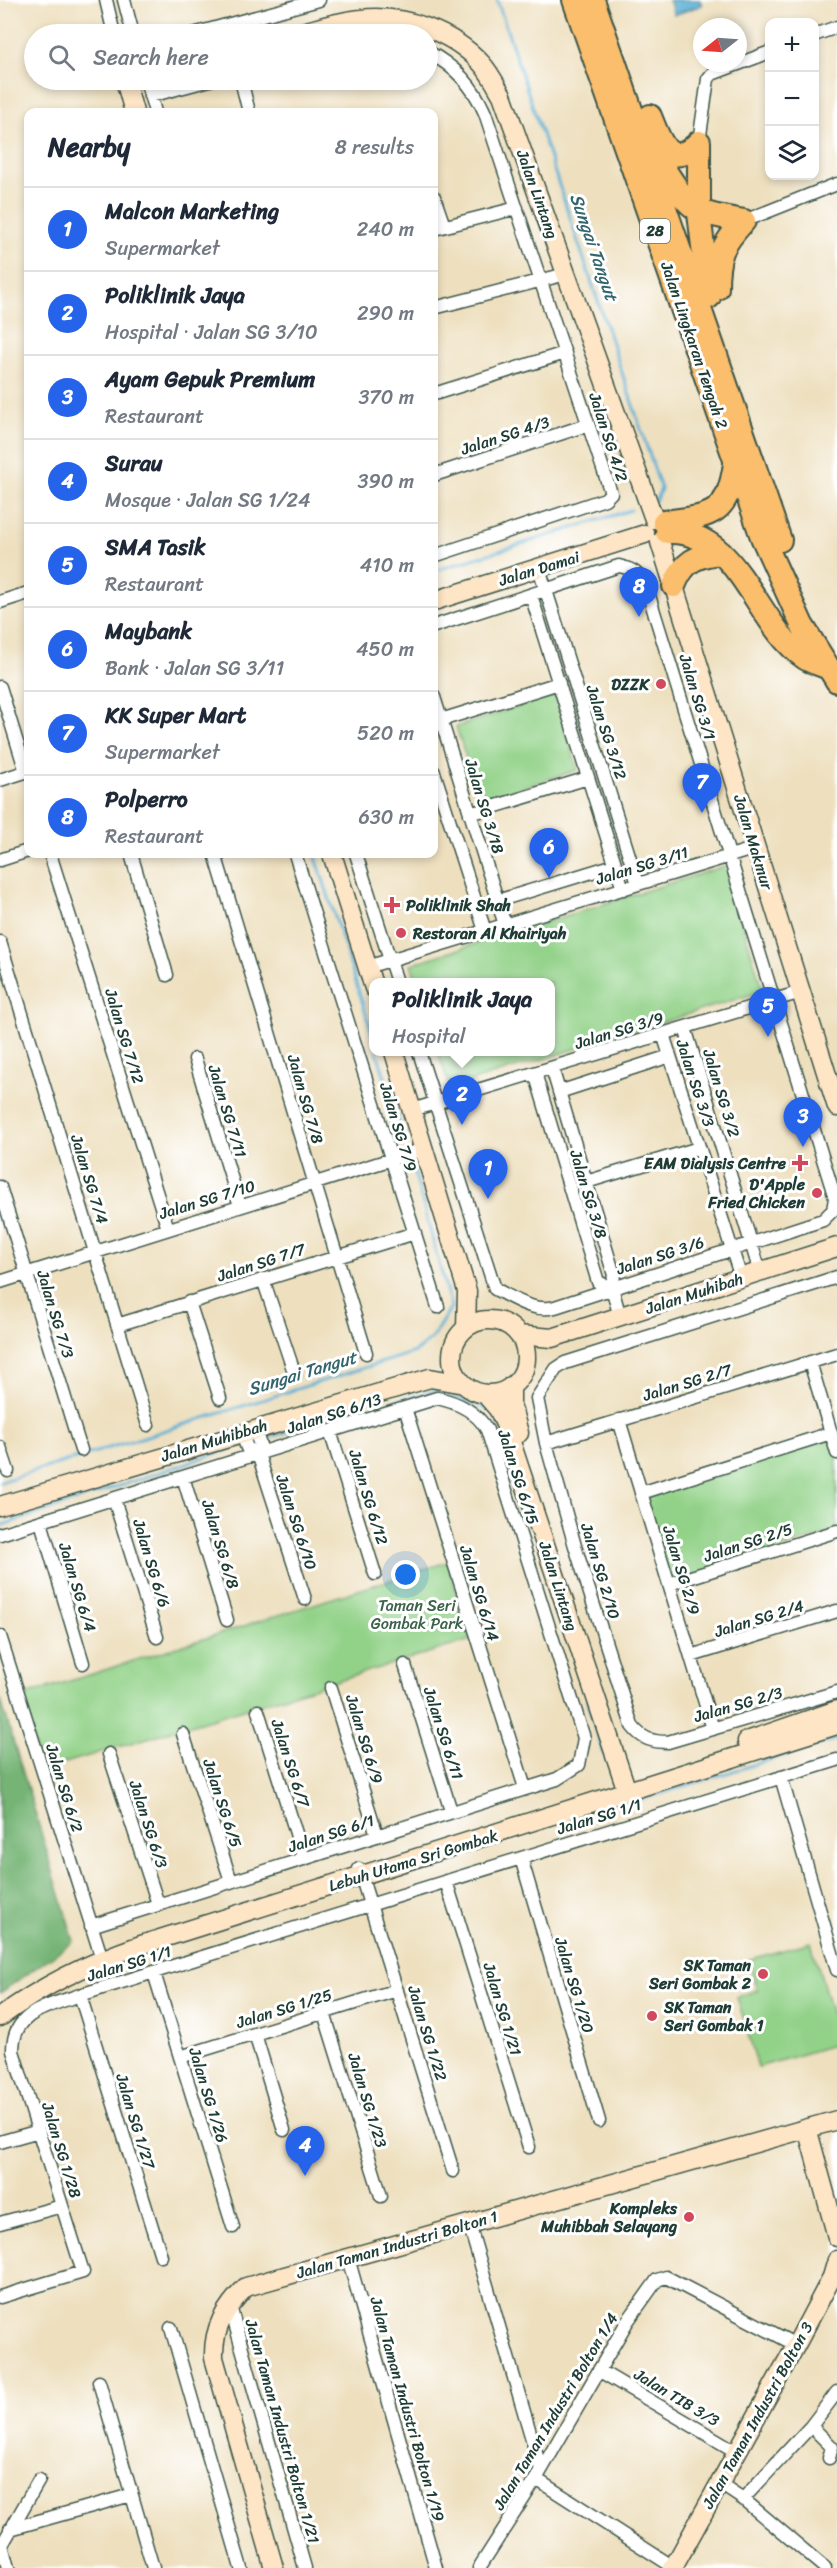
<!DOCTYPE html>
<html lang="en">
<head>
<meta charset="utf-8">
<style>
  body { margin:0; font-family:Sriracha,sans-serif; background:#f6f6f7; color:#1f2937 }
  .controls { position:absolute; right:18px; top:18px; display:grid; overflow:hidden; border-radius:12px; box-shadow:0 3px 9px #0003 }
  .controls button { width:54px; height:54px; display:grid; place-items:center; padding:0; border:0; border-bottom:2px solid #e0e1e3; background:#fff; color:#1f2937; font:30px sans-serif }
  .compass { position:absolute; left:693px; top:18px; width:54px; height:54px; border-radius:50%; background:#fff; box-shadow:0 3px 9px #0003; rotate:253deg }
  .you { position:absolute; left:406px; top:1575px; width:21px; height:21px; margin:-15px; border:4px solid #fff; border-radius:50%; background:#1a73e8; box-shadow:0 0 0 9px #1a73e833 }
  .badge { display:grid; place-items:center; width:39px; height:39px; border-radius:50%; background:#2563eb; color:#fff; font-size:20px; font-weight:700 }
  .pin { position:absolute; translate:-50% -50px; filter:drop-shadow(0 2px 3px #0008) }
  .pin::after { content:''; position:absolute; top:32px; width:21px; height:18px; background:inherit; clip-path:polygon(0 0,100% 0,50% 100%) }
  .popup { position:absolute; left:369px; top:978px; width:186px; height:78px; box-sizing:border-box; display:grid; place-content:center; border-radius:12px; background:#fff; filter:drop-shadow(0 2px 4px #0005); font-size:20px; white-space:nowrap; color:#747a83 }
  .popup b { font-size:22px; color:#1f2937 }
  .popup::after { content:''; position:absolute; left:50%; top:100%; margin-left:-12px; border:12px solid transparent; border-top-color:#fff }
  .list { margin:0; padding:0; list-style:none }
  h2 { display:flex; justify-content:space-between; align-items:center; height:78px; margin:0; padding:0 24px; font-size:26px }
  h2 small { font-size:20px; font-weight:400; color:#747a83 }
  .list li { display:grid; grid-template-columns:39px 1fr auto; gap:18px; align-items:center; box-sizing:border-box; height:84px; padding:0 24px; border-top:2px solid #e0e1e3 }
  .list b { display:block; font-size:22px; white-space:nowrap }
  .list p { margin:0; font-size:20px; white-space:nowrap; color:#747a83 }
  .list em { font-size:20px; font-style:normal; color:#747a83 }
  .icon { flex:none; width:33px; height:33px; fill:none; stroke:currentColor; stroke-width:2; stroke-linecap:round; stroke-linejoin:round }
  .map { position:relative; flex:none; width:837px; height:2568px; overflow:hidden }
  .search { position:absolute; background:#fff; box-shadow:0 3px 9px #0003; left:24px; top:24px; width:414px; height:66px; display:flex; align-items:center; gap:15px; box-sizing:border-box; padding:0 21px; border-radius:33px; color:#747a83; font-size:22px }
  .panel { position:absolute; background:#fff; box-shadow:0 3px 9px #0003; left:24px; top:108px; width:414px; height:750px; border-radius:12px }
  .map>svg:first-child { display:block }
  .green { fill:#92d288; stroke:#58885e; stroke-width:1.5 }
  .forest { fill:#75b474; stroke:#4a7854; stroke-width:1.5 }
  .water { fill:#59afd5; stroke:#3c7684; stroke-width:1.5 }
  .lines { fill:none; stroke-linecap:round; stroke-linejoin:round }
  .stream { stroke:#59afd5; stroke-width:3 }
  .street-casing { stroke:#3e5549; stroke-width:15 }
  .secondary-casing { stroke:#3e5549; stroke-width:21 }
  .highway-casing { stroke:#3e5549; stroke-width:26 }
  .street { stroke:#fff; stroke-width:12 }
  .secondary { stroke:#fde5c5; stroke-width:18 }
  .highway { stroke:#fabe6d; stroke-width:22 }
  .poi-dot { fill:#d1495b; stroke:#fff; stroke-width:2 }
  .labels { text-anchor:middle; stroke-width:6; stroke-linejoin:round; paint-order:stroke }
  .shield { fill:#fff; stroke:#627771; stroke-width:1.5 }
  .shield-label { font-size:15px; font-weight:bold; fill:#1f3d34 }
  .street-label { font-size:16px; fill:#1f3d34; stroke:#fff }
  .poi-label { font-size:16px; font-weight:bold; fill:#1f3d34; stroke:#fff; text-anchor:end }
  .park-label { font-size:16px; fill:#3c6249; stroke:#fff }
  .water-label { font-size:18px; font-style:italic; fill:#33656c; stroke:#fff }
</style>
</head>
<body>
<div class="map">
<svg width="837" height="2568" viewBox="0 0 837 2568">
  <rect width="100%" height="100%" fill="#fff"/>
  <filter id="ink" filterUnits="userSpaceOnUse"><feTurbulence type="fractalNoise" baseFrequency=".0167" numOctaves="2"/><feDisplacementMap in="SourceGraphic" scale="12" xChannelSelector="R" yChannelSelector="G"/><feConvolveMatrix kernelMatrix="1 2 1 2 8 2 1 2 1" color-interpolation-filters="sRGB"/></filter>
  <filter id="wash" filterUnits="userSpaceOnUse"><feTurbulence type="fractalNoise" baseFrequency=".008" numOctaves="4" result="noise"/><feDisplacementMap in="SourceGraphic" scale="24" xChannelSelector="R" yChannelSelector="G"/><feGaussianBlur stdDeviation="1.35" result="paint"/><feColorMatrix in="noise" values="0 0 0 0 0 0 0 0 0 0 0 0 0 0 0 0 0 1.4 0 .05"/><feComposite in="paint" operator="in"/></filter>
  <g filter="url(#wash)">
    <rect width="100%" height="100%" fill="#eee0bf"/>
    <path class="green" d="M 555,695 L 578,770 L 480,801 L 456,727 Z
      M 725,866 L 763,991 L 450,1088 L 438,1052 L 550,1052 L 550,982 L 417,982 L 411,964 Z
      M 831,1433 L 837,1453 L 837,1531 L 669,1584 L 641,1493 Z
      M 447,1562 L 471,1640 L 42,1770 L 19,1697 Z
      M 811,1942 L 837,2031 L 837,2044 L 758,2067 L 737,1997 L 757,1990 L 748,1960 Z"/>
    <path class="forest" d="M 0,1697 L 74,1941 L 0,1993 Z"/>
    <path class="water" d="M 669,0 L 700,0 L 702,5 L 674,15 Z"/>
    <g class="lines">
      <path class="stream" d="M 497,0 L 661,489 L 655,501
        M 434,571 L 631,510
        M 315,854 L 374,1039
        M 377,1052 L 403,1134
        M 263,1439 L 435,1390 L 488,1409
        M 0,1482 L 415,1352 L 432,1338 L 451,1307 L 412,1164
        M 0,1526 L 229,1449
        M 587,1701 L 604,1755
        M 620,1806 L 837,1739"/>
    </g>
  </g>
  <g filter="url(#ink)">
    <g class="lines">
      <g class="street-casing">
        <path id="street" d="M 106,0 L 114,34
          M 124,0 L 133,34
          M 193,34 L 319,0
          M 814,35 L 837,27
          M 428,52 C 455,66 473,85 485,113 L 611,493 L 605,499 L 434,556
          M 146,80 L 155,112
          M 241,80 L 249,112
          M 150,96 L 210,80
          M 699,142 L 708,79 L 712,74 L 770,52
          M 434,197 L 444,226
          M 744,221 L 837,184
          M 434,229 L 517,208
          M 434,308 L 566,274
          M 434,394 L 565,353
          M 434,475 L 587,425
          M 539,568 L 638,884
          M 531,595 L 623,889
          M 0,602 L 28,593
          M 0,687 L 26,772
          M 434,697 L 505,925
          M 441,720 L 559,683
          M 434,772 L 485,931
          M 0,780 L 28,771
          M 470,814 L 588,778
          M 50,854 L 168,1229
          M 131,854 L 167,975
          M 215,854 L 366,1353
          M 295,854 L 438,1307
          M 356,854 L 397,982
          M 0,860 L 28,851
          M 497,901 L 615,865
          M 0,942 L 148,1425
          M 367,967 L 756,848
          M 685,1028 L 760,1272
          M 663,1034 L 741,1278
          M 419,1052 L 495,1289 C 513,1298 534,1313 555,1307 L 823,1220 L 833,1210 L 835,1198 L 646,586 C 638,573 633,569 619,566 L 434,626
          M 195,1059 L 240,1206
          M 552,1068 L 614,1275 L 612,1288 L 620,1317
          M 535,1073 L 598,1282 L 612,1288
          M 559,1092 L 670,1056
          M 412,1110 L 801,992
          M 586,1182 L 699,1148
          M 0,1187 L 81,1450
          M 837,1277 L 565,1363 L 556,1369 L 537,1398 L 546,1443 L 575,1546 L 632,1726 C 642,1739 652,1742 668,1742 L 837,1692
          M 263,1279 L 295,1375
          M 0,1282 L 424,1149
          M 189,1302 L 220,1398
          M 117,1325 L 415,1233
          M 810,1362 L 837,1453
          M 405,1408 L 525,1788
          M 619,1420 L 713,1729
          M 254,1428 L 260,1445 L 258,1454 L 305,1599
          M 330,1431 L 375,1574
          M 241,1432 L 247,1448 L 258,1454
          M 546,1443 L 837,1354
          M 0,1447 L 8,1471
          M 183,1477 L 227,1620
          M 641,1493 L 831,1433
          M 114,1499 L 157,1637
          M 41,1522 L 83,1663
          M 0,1534 L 437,1398 C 457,1402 477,1412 487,1430 L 584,1738 L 579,1765 L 557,1779 L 91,1926
          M 669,1584 L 837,1531
          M 0,1636 L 102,1959
          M 691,1656 L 837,1611
          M 405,1665 L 451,1811
          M 331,1688 L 377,1835
          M 258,1711 L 304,1859
          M 183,1734 L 231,1881
          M 109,1754 L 158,1904
          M 781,1777 L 837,1970
          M 521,1858 L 599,2121
          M 359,1869 L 453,2171
          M 446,1881 L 529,2147
          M 154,1973 L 233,2227
          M 80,1995 L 161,2256
          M 324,2013 L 381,2196
          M 255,2034 L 284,2130
          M 180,2057 L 397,1990
          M 0,2142 L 39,2131
          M 0,2223 L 62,2206
          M 469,2224 L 541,2470
          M 348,2258 L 436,2568
          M 0,2297 L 83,2272 L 13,2051 C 12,2012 49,2006 80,1995 L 837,1760
          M 229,2303 L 305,2568
          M 171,2328 L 241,2568
          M 600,2371 L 737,2452
          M 99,2382 L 153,2568
          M 811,2426 L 832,2447 L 829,2458
          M 536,2479 L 675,2568
          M 719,2483 L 743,2499 L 825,2568
          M 743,2499 L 811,2426 L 837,2392
          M 10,2529 L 131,2495
          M 8,2568 L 2,2545 L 39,2480
          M 479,2568 L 536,2479 L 627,2322 L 657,2280 L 666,2277 L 796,2345"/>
      </g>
      <g class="secondary-casing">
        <path id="secondary" d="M 294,34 C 316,29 338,21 361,19 C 404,14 453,32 482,64 C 490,73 496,85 502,95 L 654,519
          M 125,80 L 134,112
          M 660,542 L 837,1107
          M 434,601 L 645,534
          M 332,854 L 374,988
          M 394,1052 L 467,1291 L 466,1328
          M452 1357a37 37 0 1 1 74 0a37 37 0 1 1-74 0Z
          M 519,1335 L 552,1338 L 837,1247
          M 511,1386 L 511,1404 L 519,1433
          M 485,1394 L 498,1409 L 505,1424 L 624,1782
          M 0,1506 L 430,1378 L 464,1384
          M 747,1741 L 837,1710
          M 0,2017 C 43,1985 91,1962 141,1945 L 837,1725
          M 807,2128 L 837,2237
          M 274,2568 L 214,2358 C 213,2328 225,2308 246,2287 L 837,2120
          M 673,2568 L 796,2345 L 832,2277 L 837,2260"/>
      </g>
      <g class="highway-casing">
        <path id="highway" d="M 574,0 L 762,537 L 802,625 L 837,681
          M 593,0 L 780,540
          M 650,116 C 660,141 669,172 699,142
          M 699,142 L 699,213 L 709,297
          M 662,166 C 693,212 688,211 744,221
          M 717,288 C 717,255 722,245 744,221
          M 664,522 C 713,516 727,516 735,464
          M 667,532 C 740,529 754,624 805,658 C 811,662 819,664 826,667
          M 674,586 C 683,562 696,555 721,553"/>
      </g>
      <use href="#street" class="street"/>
      <use href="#secondary" class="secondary"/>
      <use href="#highway" class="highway"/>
    </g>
  </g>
  <g class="poi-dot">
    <circle cx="661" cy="684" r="6"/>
    <path d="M389 896h6v6h6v6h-6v6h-6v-6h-6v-6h6z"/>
    <circle cx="401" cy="933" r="6"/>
    <path d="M797 1154h6v6h6v6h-6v6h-6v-6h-6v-6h6z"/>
    <circle cx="817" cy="1193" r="6"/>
    <circle cx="763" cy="1974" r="6"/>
    <circle cx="652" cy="2016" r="6"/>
    <circle cx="689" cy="2217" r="6"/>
  </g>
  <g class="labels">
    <rect class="shield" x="640" y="219" width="30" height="24" rx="4.5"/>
    <g class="shield-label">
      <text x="655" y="236">28</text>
    </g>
    <g class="street-label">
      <text transform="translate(538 194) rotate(70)" y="6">Jalan Lintang</text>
      <text transform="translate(695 345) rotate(71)" y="6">Jalan Lingkaran Tengah 2</text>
      <text transform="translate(505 435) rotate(-18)" y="6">Jalan SG 4/3</text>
      <text transform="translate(609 437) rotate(72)" y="6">Jalan SG 4/2</text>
      <text transform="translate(539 568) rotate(-17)" y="6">Jalan Damai</text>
      <text transform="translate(698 697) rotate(73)" y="6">Jalan SG 3/1</text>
      <text transform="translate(607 732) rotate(72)" y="6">Jalan SG 3/12</text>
      <text transform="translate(485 806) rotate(73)" y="6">Jalan SG 3/18</text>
      <text transform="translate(754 842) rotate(73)" y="6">Jalan Makmur</text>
      <text transform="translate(642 865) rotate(-17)" y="6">Jalan SG 3/11</text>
      <text transform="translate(619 1030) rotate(-17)" y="6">Jalan SG 3/9</text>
      <text transform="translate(125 1036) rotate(73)" y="6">Jalan SG 7/12</text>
      <text transform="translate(696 1083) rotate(72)" y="6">Jalan SG 3/3</text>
      <text transform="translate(722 1093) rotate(73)" y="6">Jalan SG 3/2</text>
      <text transform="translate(306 1099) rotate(74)" y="6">Jalan SG 7/8</text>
      <text transform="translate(228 1111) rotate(73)" y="6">Jalan SG 7/11</text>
      <text transform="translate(399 1127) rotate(73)" y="6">Jalan SG 7/9</text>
      <text transform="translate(90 1179) rotate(73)" y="6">Jalan SG 7/4</text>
      <text transform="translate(589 1194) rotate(73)" y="6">Jalan SG 3/8</text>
      <text transform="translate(207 1199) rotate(-17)" y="6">Jalan SG 7/10</text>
      <text transform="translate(660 1255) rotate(-18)" y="6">Jalan SG 3/6</text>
      <text transform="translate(261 1262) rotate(-18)" y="6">Jalan SG 7/7</text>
      <text transform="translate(694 1293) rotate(-18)" y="6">Jalan Muhibah</text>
      <text transform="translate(56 1314) rotate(73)" y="6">Jalan SG 7/3</text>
      <text transform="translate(687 1382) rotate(-17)" y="6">Jalan SG 2/7</text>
      <text transform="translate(334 1413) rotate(-18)" y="6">Jalan SG 6/13</text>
      <text transform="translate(214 1440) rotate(-17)" y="6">Jalan Muhibbah</text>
      <text transform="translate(519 1477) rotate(72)" y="6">Jalan SG 6/15</text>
      <text transform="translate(369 1497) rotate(73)" y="6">Jalan SG 6/12</text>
      <text transform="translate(297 1522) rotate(72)" y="6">Jalan SG 6/10</text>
      <text transform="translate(748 1542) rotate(-18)" y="6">Jalan SG 2/5</text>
      <text transform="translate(221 1544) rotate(73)" y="6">Jalan SG 6/8</text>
      <text transform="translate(152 1563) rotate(73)" y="6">Jalan SG 6/6</text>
      <text transform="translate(682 1570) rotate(73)" y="6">Jalan SG 2/9</text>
      <text transform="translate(601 1571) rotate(73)" y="6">Jalan SG 2/10</text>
      <text transform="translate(559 1586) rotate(72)" y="6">Jalan Lintang</text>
      <text transform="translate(78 1587) rotate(73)" y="6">Jalan SG 6/4</text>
      <text transform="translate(480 1593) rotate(73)" y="6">Jalan SG 6/14</text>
      <text transform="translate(759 1618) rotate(-17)" y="6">Jalan SG 2/4</text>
      <text transform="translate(738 1704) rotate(-16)" y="6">Jalan SG 2/3</text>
      <text transform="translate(444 1733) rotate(72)" y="6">Jalan SG 6/11</text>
      <text transform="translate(365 1739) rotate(73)" y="6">Jalan SG 6/9</text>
      <text transform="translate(291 1763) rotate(72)" y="6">Jalan SG 6/7</text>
      <text transform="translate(65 1788) rotate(73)" y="6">Jalan SG 6/2</text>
      <text transform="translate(223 1803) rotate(72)" y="6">Jalan SG 6/5</text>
      <text transform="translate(599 1816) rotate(-17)" y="6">Jalan SG 1/1</text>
      <text transform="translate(149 1824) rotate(72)" y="6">Jalan SG 6/3</text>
      <text transform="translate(331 1833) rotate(-18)" y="6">Jalan SG 6/1</text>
      <text transform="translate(413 1860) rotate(-17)" y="6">Lebuh Utama Sri Gombak</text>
      <text transform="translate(129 1963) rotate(-17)" y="6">Jalan SG 1/1</text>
      <text transform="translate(575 1985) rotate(73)" y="6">Jalan SG 1/20</text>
      <text transform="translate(284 2008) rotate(-17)" y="6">Jalan SG 1/25</text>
      <text transform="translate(503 2009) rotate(73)" y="6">Jalan SG 1/21</text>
      <text transform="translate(428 2033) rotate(73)" y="6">Jalan SG 1/22</text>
      <text transform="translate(209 2095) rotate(73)" y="6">Jalan SG 1/26</text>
      <text transform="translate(368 2100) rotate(73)" y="6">Jalan SG 1/23</text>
      <text transform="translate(136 2121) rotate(73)" y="6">Jalan SG 1/27</text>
      <text transform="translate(62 2150) rotate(73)" y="6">Jalan SG 1/28</text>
      <text transform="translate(397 2244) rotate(-16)" y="6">Jalan Taman Industri Bolton 1</text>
      <text transform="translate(677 2397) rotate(31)" y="6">Jalan TIB 3/3</text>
      <text transform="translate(408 2409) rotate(74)" y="6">Jalan Taman Industri Bolton 1/19</text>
      <text transform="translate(555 2411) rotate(-59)" y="6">Jalan Taman Industri Bolton 1/4</text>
      <text transform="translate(757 2415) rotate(-61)" y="6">Jalan Taman Industri Bolton 3</text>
      <text transform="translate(283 2431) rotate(74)" y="6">Jalan Taman Industri Bolton 1/21</text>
    </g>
    <g class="poi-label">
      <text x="649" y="690">DZZK</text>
      <text x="406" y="911" text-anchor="start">Poliklinik Shah</text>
      <text x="413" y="939" text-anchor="start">Restoran Al Khairiyah</text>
      <text x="786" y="1169">EAM Dialysis Centre</text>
      <text x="805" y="1190">D'Apple<tspan x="805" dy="18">Fried Chicken</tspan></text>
      <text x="751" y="1971">SK Taman<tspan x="751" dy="18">Seri Gombak 2</tspan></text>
      <text x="664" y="2013" text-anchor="start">SK Taman<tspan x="664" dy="18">Seri Gombak 1</tspan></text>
      <text x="677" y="2214">Kompleks<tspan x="677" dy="18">Muhibbah Selayang</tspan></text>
    </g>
    <g class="park-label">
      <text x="417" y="1611">Taman Seri<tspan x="417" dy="18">Gombak Park</tspan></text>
    </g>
    <g class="water-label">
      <text transform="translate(594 247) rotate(71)" y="6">Sungai Tangut</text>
      <text transform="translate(302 1373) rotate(-17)" y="6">Sungai Tangut</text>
    </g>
  </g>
</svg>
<div class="controls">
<button>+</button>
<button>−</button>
<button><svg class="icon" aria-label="layers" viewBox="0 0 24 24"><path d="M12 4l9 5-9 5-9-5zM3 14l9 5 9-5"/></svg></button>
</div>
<svg class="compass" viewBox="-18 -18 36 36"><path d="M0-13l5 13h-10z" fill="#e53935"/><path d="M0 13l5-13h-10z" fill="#747a83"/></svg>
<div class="you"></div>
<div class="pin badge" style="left:488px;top:1199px">1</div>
<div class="pin badge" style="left:462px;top:1125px">2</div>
<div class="popup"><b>Poliklinik Jaya</b>Hospital</div>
<div class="pin badge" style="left:803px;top:1147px">3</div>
<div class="pin badge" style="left:305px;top:2176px">4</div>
<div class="pin badge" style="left:768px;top:1037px">5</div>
<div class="pin badge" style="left:549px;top:878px">6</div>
<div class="pin badge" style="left:702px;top:813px">7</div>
<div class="pin badge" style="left:639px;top:617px">8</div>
<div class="search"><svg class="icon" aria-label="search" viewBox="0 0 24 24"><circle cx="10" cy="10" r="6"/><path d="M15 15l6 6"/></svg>Search here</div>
<section class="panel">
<h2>Nearby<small>8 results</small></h2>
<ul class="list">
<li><span class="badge">1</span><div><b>Malcon Marketing</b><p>Supermarket</p></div><em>240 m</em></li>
<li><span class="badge">2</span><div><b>Poliklinik Jaya</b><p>Hospital · Jalan SG 3/10</p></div><em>290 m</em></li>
<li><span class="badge">3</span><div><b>Ayam Gepuk Premium</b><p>Restaurant</p></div><em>370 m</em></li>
<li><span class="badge">4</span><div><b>Surau</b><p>Mosque · Jalan SG 1/24</p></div><em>390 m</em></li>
<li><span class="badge">5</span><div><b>SMA Tasik</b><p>Restaurant</p></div><em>410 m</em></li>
<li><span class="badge">6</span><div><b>Maybank</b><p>Bank · Jalan SG 3/11</p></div><em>450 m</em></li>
<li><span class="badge">7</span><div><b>KK Super Mart</b><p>Supermarket</p></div><em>520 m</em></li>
<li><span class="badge">8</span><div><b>Polperro</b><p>Restaurant</p></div><em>630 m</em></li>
</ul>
</section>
</div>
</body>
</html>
